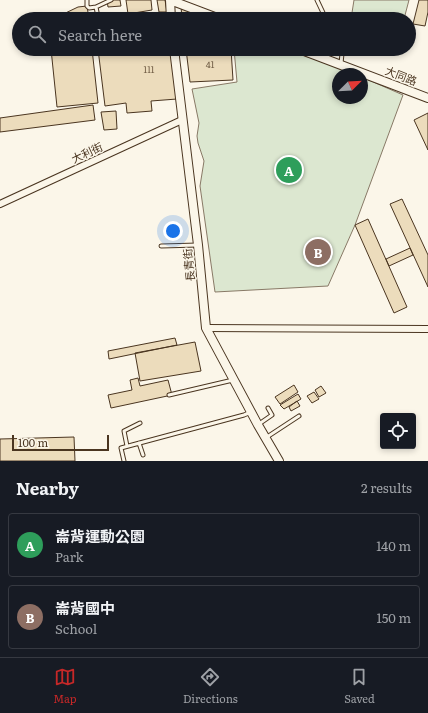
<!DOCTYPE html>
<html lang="en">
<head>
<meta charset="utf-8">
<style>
  body { margin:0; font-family:Literata,"Noto Sans TC",serif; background:#20242c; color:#f1f3f6 }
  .controls { position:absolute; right:12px; bottom:12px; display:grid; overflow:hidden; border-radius:4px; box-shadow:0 2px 6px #0003 }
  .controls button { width:36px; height:36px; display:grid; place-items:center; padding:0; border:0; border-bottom:1px solid #363941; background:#171b24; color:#f1f3f6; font:20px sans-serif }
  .compass { position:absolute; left:332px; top:68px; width:36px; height:36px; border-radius:50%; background:#171b24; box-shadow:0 2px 6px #0003; rotate:66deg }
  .scale { position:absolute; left:12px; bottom:10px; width:97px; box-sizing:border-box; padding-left:4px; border:2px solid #4a3520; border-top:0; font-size:11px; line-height:14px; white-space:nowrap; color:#4a3520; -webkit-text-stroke:3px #fbf6e9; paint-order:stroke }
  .you { position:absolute; left:173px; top:231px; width:14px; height:14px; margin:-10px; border:3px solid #fff; border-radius:50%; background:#1a73e8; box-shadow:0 0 0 6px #1a73e833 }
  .badge { display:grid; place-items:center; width:26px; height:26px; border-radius:50%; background:#c62828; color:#fff; font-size:13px; font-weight:700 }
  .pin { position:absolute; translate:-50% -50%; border:2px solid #fff; box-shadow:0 1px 4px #0006 }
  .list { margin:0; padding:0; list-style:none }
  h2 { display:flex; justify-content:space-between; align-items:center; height:52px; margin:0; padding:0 16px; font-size:17px }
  h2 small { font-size:13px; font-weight:400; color:#9ea1a6 }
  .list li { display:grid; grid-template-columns:26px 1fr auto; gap:12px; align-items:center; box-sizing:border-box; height:64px; margin:0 8px 8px; padding:0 8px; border:1px solid #363941; border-radius:4px }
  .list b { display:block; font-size:15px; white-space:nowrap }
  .list p { margin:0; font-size:13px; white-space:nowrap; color:#9ea1a6 }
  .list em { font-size:13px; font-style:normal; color:#9ea1a6 }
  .icon { flex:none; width:22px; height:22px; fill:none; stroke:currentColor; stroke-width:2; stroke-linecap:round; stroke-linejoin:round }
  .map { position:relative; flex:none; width:428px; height:461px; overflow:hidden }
  .search { position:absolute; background:#171b24; box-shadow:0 2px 6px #0003; left:12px; right:12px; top:12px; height:44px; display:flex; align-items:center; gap:10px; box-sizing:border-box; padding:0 14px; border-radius:22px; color:#9ea1a6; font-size:15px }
  .sheet { height:196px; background:#171b24 }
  nav { display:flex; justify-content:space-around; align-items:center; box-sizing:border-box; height:56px; border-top:1px solid #363941; background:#171b24; font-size:11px; color:#9ea1a6 }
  nav a { display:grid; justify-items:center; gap:2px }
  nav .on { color:#c62828 }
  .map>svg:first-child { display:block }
  .green { fill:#dce7d0; stroke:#887966 }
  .building { fill:#ecdcbc; stroke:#4a3520 }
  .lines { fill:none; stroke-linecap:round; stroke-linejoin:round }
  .lane-casing { stroke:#4a3520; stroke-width:5 }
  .street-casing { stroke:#4a3520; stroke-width:8 }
  .secondary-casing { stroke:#4a3520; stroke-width:10 }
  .lane { stroke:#fbf6e9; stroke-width:3 }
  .street { stroke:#fbf6e9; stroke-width:6 }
  .secondary { stroke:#fbf6e9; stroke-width:8 }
  .labels { text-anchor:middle; stroke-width:3; stroke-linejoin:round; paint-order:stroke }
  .number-label { font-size:9px; fill:#725f47 }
  .street-label { font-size:11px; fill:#4a3520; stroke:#fbf6e9 }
</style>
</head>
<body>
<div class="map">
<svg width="428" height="461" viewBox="0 0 428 461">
  <rect width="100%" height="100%" fill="#fbf6e9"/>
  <path class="green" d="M 354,0 L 409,0 L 404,19 L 351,19 Z
    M 234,49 L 286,49 L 356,74 L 338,74 L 338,98 L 362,98 L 362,77 L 403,95 L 355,225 L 328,286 L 215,292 L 200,186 L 204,161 L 198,143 L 197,136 L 199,123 L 192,89 L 237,82 Z"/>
  <path class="building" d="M 107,0 L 120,0 L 121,6 L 108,7 Z
    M 126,0 L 151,0 L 152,10 L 128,14 Z
    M 157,0 L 165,0 L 167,12 L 159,12 Z
    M 419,0 L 428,0 L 428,12 L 425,26 L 413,24 Z
    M 87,6 L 89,19 L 53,19 L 78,7 Z
    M 181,6 L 220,19 L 182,19 Z
    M 51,49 L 92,49 L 98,103 L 57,107 Z
    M 98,49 L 172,49 L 177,99 L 151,101 L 152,111 L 127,113 L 126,103 L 105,106 Z
    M 186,49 L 231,49 L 233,80 L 190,82 Z
    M 93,105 L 95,120 L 0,132 L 0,118 Z
    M 116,111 L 117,129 L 104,130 L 101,112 Z
    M 428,113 L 428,150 L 414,120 Z
    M 402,199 L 428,255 L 428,287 L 390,204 Z
    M 368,219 L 407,307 L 394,313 L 355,225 Z
    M 410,248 L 413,255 L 389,266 L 386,259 Z
    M 175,338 L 177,345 L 109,359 L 108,351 Z
    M 195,342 L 201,371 L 140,381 L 135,353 Z
    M 138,378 L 140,386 L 168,380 L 172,395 L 111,408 L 108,395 L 132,390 L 130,380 Z
    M 294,385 L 298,392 L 280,404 L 275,397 Z
    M 321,386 L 326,393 L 319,397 L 315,390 Z
    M 314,392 L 319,399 L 312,403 L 307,396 Z
    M 298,394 L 301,399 L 284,409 L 280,405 Z
    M 297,401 L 300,406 L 291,411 L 289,407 Z
    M 74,437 L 75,461 L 0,461 L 0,439 Z"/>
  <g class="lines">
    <g class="lane-casing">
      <path id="lane" d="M 87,0 L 87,6 L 89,8 L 96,7 L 111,0
        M 317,0 L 326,19
        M 96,7 L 98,17 L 99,19
        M 340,49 L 342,54 L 341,63
        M 161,246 L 198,245
        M 169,395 L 233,380
        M 259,424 L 272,415 L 268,408
        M 267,437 L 299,416
        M 139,443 L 143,455
        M 127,446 L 124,431 L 140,423
        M 124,461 L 121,448 L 244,415 L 251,412"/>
    </g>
    <g class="street-casing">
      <path id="street" d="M 0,204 L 182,120
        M 206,328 L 428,329"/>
    </g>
    <g class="secondary-casing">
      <path id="secondary" d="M 170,0 L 220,19
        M 170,0 L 171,19
        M 174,49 L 198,245 L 206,328 L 258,425 L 279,461
        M 299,49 L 428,98"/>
    </g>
    <use href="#lane" class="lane"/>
    <use href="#street" class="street"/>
    <use href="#secondary" class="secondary"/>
  </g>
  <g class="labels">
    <g class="number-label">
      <text x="210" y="68">41</text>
      <text x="149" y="73">111</text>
    </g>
    <g class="street-label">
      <text transform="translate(401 76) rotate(21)" y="4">大同路</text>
      <text transform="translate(87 153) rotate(-25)" y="4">大利街</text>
      <text transform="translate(189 265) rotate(-96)" y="4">長青街</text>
    </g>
  </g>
</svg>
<div class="controls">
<button><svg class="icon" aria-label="locate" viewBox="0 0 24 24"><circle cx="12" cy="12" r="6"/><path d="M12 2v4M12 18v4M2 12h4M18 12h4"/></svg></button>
</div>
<svg class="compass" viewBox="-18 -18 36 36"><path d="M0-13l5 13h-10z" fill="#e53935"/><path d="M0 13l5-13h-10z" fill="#9ea1a6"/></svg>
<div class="scale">100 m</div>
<div class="you"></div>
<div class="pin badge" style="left:289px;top:170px;background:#2e9e5b">A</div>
<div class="pin badge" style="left:318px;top:252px;background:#8d6e63">B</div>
<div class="search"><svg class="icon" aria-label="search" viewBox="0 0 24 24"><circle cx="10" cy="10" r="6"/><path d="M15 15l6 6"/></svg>Search here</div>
</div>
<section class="sheet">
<h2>Nearby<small>2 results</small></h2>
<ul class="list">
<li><span class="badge" style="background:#2e9e5b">A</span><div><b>崙背運動公園</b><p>Park</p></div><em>140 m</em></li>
<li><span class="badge" style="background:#8d6e63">B</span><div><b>崙背國中</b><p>School</p></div><em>150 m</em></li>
</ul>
</section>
<nav>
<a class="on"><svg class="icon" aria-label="map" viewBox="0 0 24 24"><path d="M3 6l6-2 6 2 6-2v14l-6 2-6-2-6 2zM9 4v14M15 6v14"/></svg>Map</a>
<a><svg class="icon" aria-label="directions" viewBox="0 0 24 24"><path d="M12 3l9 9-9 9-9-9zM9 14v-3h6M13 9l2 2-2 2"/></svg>Directions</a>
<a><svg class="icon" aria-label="saved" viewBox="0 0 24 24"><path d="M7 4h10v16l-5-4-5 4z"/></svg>Saved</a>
</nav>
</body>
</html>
